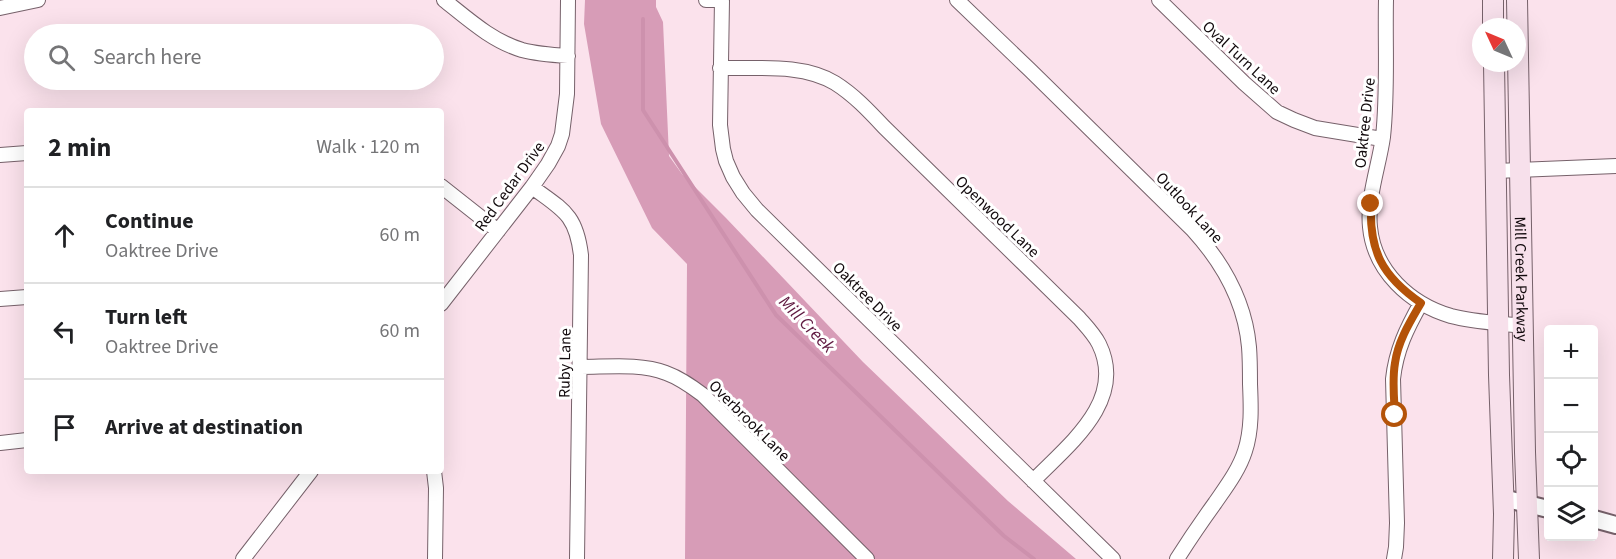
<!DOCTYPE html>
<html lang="en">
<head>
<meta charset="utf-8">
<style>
  body { margin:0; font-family:"Source Sans 3",sans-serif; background:#f2f2f2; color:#202124 }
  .controls { position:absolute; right:18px; bottom:18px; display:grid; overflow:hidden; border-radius:6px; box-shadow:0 6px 24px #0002 }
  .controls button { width:54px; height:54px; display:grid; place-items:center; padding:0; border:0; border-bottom:2px solid #e0e0e0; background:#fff; color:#202124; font:30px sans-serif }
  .compass { position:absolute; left:1472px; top:18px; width:54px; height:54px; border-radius:50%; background:#fff; box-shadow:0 6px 24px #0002; rotate:314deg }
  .stop { position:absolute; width:18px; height:18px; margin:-14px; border:4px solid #b45309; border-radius:50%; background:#fff }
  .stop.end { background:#b45309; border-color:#fff; box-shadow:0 2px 6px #0008 }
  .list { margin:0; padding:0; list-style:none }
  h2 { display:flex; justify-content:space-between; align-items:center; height:78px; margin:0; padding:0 24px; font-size:26px }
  h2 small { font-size:20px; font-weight:400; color:#757577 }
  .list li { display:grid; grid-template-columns:39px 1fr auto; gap:18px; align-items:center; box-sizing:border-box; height:96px; padding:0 24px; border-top:2px solid #e0e0e0 }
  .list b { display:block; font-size:22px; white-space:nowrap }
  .list p { margin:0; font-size:20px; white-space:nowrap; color:#757577 }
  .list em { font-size:20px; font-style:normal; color:#757577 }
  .icon { flex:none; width:33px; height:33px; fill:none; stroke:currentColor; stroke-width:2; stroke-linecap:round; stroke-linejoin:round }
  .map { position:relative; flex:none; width:1616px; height:559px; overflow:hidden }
  .search { position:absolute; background:#fff; box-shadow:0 6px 24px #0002; left:24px; top:24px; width:420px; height:66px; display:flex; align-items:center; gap:15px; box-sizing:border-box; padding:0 21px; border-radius:33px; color:#757577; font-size:22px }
  .panel { position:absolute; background:#fff; box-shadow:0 6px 24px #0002; left:24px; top:108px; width:420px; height:366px; border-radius:6px }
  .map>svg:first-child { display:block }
  .forest { fill:#d79cb7 }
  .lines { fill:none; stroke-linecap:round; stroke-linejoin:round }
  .stream { stroke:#cd91ad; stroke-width:4 }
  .minor-casing { stroke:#76616a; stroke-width:16 }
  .tertiary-casing { stroke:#76616a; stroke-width:20 }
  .secondary-casing { stroke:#76616a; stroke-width:22 }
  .minor { stroke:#fff; stroke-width:14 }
  .tertiary { stroke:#fff; stroke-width:16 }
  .secondary { stroke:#f7e0eb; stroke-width:20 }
  .route { stroke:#b45309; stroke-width:8 }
  .labels { text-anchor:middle; stroke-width:6; stroke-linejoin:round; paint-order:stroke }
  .street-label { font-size:16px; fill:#11090c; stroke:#fff }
  .water-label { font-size:18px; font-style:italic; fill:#5f1940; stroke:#fff }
</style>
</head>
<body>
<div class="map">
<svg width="1616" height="559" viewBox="0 0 1616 559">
  <rect width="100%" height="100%" fill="#fbe2ec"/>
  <path class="forest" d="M 585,0 L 656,0 L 656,7 L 663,22 L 669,156 L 682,174 L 726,218 L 863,362 L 1008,501 L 1076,559 L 685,559 L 687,264 L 652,228 L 601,124 L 584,24 Z"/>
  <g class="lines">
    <path class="stream" d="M 643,19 L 643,110 L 776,315 L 1004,536 L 1034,559"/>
    <g class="minor-casing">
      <path id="minor" d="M 444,0 C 468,19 492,41 522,50 C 537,54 552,55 568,56
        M 706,0 L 722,0
        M 722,0 L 720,125 L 723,149 L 726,161 L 733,177 L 743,193 L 757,210 L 1113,559
        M 957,0 L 1030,70 L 1193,230 C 1223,263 1245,302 1249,347 C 1250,359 1250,371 1250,384 C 1251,406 1252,430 1245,451 C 1239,470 1226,487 1215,503 C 1202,521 1189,540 1177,559
        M 1159,0 L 1244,83 L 1277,112 L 1294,120 L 1315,128 L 1382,139
        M 1386,0 C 1385,46 1388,91 1383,137 C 1379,166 1367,197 1370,227 C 1374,271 1410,304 1451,316 C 1474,322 1499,323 1523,326
        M 0,8 L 38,0
        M 720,68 C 757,69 802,63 835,83 C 854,95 869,111 884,127 L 1079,318 C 1086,326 1094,334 1099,344 C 1127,401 1068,445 1033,481
        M 0,155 L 27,153
        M 1496,171 L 1616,166
        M 441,186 L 498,231
        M 532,187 C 563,210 576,214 581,255 L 577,559
        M 0,299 L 27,297
        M 441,304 L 532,187 L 548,164 L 558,146 L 562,134 L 567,94 L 568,0
        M 581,367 C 608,367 640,363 666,373 C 680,378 691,386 703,395 L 867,559
        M 0,443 L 27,440
        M 434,471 L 436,488 L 435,559
        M 243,559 L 311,471
        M 1394,559 L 1396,547 L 1397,523 L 1393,379 C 1396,350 1407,328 1421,303"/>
    </g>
    <g class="tertiary-casing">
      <path id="tertiary" d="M 1503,498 L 1548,509
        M 1594,519 L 1616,525"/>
    </g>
    <g class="secondary-casing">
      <g id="secondary">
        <path d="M 1493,0 L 1493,27"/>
        <path id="s1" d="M 1517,0 L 1525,452 L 1529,559"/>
        <path d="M 1494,63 L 1499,375 L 1504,514 L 1503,559"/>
      </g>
    </g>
    <use href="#minor" class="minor"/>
    <use href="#tertiary" class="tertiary"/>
    <use href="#secondary" class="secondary"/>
  </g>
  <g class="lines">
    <path class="route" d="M 1371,204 C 1369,251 1382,276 1421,303 C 1410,322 1398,341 1395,363 C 1392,380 1394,398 1395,415"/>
  </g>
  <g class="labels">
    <g class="street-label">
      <text transform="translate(1242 57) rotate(43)" y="6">Oval Turn Lane</text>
      <text transform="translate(1364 123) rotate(-84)" y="6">Oaktree Drive</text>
      <text transform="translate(509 186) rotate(-54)" y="6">Red Cedar Drive</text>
      <text transform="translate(1190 207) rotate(47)" y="6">Outlook Lane</text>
      <text transform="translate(998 216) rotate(44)" y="6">Openwood Lane</text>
      <text dy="6" stroke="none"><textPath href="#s1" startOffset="279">Mill Creek Parkway</textPath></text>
      <text transform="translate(868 296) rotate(45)" y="6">Oaktree Drive</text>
      <text transform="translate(564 363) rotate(-89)" y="6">Ruby Lane</text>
      <text transform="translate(750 420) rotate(45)" y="6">Overbrook Lane</text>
    </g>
    <g class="water-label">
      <text transform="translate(807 324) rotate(46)" y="6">Mill Creek</text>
    </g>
  </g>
</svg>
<div class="controls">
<button>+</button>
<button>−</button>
<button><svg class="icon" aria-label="locate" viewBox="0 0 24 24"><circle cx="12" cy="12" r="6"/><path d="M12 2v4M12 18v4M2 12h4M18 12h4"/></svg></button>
<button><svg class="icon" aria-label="layers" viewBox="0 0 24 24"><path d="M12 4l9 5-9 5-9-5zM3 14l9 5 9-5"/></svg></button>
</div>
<svg class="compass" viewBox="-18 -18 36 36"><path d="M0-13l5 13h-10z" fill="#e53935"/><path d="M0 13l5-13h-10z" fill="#757577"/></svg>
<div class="stop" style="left:1395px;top:415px"></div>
<div class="stop end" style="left:1371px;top:204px"></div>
<div class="search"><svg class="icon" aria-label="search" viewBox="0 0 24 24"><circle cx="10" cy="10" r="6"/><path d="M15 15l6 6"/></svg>Search here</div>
<section class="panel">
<h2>2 min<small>Walk · 120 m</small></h2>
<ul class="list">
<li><svg class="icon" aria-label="ahead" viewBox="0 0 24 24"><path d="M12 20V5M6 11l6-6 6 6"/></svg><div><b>Continue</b><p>Oaktree Drive</p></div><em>60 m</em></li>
<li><svg class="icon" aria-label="left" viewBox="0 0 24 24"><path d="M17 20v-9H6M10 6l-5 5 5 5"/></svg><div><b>Turn left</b><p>Oaktree Drive</p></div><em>60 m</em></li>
<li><svg class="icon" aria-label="arrive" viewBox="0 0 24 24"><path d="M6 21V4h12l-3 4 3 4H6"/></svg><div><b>Arrive at destination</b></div></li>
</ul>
</section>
</div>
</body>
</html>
